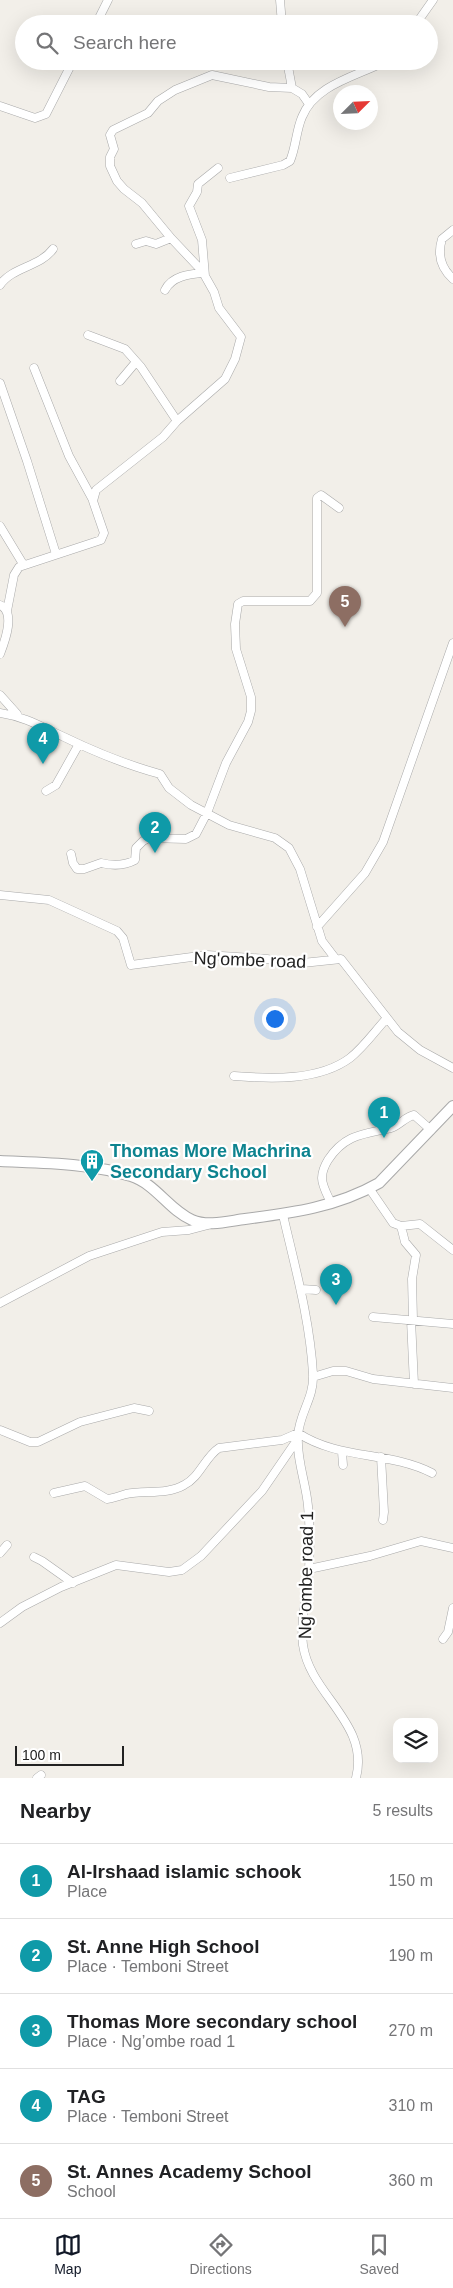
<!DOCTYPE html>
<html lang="en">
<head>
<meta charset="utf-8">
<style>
  body { margin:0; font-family:Arial,sans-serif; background:#f6f6f6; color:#202124 }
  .controls { position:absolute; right:15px; bottom:15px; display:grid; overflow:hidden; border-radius:10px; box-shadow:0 5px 20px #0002 }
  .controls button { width:45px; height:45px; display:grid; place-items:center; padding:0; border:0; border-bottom:1px solid #e0e0e0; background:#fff; color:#202124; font:25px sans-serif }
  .compass { position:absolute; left:333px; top:85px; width:45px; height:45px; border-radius:50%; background:#fff; box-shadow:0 5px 20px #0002; rotate:66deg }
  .scale { position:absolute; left:15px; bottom:12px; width:109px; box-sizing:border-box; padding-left:5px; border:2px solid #222; border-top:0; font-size:14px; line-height:18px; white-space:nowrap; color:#222; -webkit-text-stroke:4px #fff; paint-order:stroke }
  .you { position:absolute; left:274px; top:1018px; width:18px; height:18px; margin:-12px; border:4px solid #fff; border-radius:50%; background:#1a73e8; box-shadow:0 0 0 8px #1a73e833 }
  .badge { display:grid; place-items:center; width:32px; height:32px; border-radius:50%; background:#111827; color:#fff; font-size:16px; font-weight:700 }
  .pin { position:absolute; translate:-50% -41px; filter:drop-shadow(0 1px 2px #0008) }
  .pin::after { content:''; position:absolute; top:26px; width:18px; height:15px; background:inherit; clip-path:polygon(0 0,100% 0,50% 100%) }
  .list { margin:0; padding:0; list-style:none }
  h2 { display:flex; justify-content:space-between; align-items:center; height:65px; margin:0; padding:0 20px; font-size:21px }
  h2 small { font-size:16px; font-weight:400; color:#757577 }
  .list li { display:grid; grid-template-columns:32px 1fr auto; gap:15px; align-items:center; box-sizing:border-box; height:75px; padding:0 20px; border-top:1px solid #e0e0e0 }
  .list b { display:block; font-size:19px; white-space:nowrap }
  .list p { margin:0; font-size:16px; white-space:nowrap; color:#757577 }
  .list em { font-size:16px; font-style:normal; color:#757577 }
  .icon { flex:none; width:28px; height:28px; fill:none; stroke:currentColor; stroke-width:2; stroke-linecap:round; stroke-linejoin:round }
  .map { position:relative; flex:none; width:453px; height:1778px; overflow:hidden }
  .search { position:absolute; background:#fff; box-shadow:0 5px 20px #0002; left:15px; right:15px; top:15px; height:55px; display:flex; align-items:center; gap:12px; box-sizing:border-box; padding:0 18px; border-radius:28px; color:#757577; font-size:19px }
  .sheet { height:440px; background:#fff }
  nav { display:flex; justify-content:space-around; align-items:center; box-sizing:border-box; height:70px; border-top:1px solid #e0e0e0; background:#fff; font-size:14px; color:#757577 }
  nav a { display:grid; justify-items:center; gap:2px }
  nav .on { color:#111827 }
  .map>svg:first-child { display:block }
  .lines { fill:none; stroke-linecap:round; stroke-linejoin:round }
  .minor-casing { stroke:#a9a9a9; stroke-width:9 }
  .tertiary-casing { stroke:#a9a9a9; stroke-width:12 }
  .minor { stroke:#fff; stroke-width:8 }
  .tertiary { stroke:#fff; stroke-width:10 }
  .labels { text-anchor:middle; stroke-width:4.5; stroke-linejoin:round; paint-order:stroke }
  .street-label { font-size:18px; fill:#222; stroke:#fff }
  .culture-label { font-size:18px; font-weight:bold; fill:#0d838f; stroke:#fff; text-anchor:start }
</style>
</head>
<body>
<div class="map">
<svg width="453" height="1778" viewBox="0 0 453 1778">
  <rect width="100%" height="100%" fill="#f2efe9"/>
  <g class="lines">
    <g class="minor-casing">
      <path id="minor" d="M 280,0 L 282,24
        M 96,24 L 108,0
        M 416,24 L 433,0
        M 287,61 L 292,88
        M 0,106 L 35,118 L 46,114 L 73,61
        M 230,178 L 283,165 L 290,161 C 296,147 296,131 302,117 C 315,84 358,76 386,61
        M 453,230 L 442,239 C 437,255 441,268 453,279
        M 171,238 L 142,203 L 124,189 L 117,181 L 110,166 L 110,157 L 114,149 L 110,135 L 113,130 L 148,113 L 158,101 L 175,90 L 212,75 L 269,87 L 292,88 L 302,94 L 309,104
        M 136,244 L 146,241 L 156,244 L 171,238 L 204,273
        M 0,285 C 12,267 40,267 53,249
        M 165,290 C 172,276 189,274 204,273
        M 88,335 L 125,349 L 141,367 L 177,421
        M 34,368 L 69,456 L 93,500
        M 120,381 L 136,362
        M 0,383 L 27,461 L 56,554
        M 0,526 L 23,564
        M 0,605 C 16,612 5,641 0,654
        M 7,611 L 14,575 L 19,567 L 101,540 L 104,533 L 93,501 L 96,490 L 163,437 L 177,421 L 225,379 L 235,359 L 241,337 L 219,308 L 214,292 L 205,276 L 202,240 L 189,206 L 197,192 L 198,184 L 218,168
        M 0,695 L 17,714
        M 0,713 C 26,717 40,726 64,737 C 95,752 127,765 160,774 L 169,788 L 191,805 L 229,825 L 275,838 L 289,848 L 300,869 L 322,941 L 335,958
        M 46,791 L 56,785 L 79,744
        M 71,854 L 73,863 L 77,869 L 84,869 L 101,863 C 113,866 124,866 135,860 L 136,848 L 143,841 L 149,838 L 186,839 L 196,834 L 207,813 L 226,763 L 248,722 L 251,711 L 251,697 L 236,649 L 235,624 L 238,604 L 243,601 L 310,601 L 317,593 L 317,498 L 321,495 L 339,508
        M 0,895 L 49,900 L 117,931 L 123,938 L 131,965 L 207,955 L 267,959 L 293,964 L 341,959 L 398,1032 L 420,1050 L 453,1068
        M 317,927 L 365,873 L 383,842 L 453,643
        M 234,1076 C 271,1079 319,1081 350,1058 C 364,1047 375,1031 387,1018
        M 369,1188 L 393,1223 L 401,1226 L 420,1224 L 453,1250
        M 331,1203 C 328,1196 322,1186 322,1178 C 322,1172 325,1165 328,1160 C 345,1134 364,1134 391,1128 C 400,1125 405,1117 414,1115 L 431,1130
        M 283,1215 C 295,1267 310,1320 313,1374 C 314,1399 300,1411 298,1435 C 296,1458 306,1483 308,1506 C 310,1527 310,1550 309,1570 C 307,1594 300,1621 303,1645 C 310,1695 370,1723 356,1778
        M 401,1226 L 405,1242 L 416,1255 L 412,1279 L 413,1320
        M 302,1289 L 316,1290
        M 0,1303 L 89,1256 L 162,1232 L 189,1230 L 208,1225
        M 373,1317 L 453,1324
        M 411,1320 L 414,1384
        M 313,1377 L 333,1371 L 346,1371 L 373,1379 L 453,1388
        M 0,1430 L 30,1442 L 38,1442 L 80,1422 L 134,1408 L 149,1411
        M 342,1452 L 343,1465
        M 381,1457 L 384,1512 L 383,1520
        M 54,1493 L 85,1486 L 107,1499 C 114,1498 120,1496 126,1494 C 145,1490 167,1495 184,1485 C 200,1477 205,1457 219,1448 L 282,1440 L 298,1433 C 339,1460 389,1451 432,1473
        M 0,1553 L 7,1545
        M 34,1557 L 42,1561 L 73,1583
        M 309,1569 L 370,1556 L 421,1541 L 453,1548
        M 0,1623 L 22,1607 L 61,1587 L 116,1565 L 169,1572 L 182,1570 L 201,1556 L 262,1491 L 297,1440
        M 443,1639 L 448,1632 L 453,1608
        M 37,1778 L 41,1775"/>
    </g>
    <g class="tertiary-casing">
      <path id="tertiary" d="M 0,1161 C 44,1163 89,1163 131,1176 C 156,1184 169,1210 192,1220 C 208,1227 229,1221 245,1219 C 292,1213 337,1207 379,1183 L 453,1106"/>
    </g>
    <use href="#minor" class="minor"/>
    <use href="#tertiary" class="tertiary"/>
  </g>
  <defs>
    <g id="building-pin" transform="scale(1.25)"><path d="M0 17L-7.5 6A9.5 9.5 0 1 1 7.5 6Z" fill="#0f9aa8" stroke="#fff"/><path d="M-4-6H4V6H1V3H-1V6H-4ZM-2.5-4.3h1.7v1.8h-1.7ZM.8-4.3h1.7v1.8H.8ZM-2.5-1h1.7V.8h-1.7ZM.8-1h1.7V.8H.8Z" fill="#fff"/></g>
  </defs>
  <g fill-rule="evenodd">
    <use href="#building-pin" x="92" y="1161"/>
  </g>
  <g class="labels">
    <g class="street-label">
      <text transform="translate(250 960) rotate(2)" y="6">Ng'ombe road</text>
      <text transform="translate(306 1575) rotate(-89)" y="6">Ng’ombe road 1</text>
    </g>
    <g class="culture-label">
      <text x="110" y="1157">Thomas More Machrina<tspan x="110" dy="21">Secondary School</tspan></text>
    </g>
  </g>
</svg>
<div class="controls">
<button><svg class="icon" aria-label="layers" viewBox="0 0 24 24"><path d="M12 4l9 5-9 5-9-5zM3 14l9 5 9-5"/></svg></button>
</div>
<svg class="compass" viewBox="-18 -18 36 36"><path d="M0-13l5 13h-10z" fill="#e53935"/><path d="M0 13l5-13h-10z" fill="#757577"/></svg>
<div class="scale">100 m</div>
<div class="you"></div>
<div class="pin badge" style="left:384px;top:1138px;background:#0f9aa8">1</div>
<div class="pin badge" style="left:155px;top:853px;background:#0f9aa8">2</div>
<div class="pin badge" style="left:336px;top:1305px;background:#0f9aa8">3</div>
<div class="pin badge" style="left:43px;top:764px;background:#0f9aa8">4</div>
<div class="pin badge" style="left:345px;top:627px;background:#8d6e63">5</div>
<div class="search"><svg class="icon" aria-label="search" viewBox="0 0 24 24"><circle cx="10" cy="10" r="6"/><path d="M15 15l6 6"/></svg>Search here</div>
</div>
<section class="sheet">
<h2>Nearby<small>5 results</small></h2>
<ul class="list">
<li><span class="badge" style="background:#0f9aa8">1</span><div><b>Al-Irshaad islamic schook</b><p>Place</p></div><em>150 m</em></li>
<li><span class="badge" style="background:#0f9aa8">2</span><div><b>St. Anne High School</b><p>Place · Temboni Street</p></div><em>190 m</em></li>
<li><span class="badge" style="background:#0f9aa8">3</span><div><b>Thomas More secondary school</b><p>Place · Ng’ombe road 1</p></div><em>270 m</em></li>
<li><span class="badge" style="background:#0f9aa8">4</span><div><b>TAG</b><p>Place · Temboni Street</p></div><em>310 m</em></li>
<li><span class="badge" style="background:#8d6e63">5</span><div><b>St. Annes Academy School</b><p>School</p></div><em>360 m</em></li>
</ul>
</section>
<nav>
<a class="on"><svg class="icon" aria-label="map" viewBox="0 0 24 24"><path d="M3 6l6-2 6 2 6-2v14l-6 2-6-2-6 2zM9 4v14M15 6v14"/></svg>Map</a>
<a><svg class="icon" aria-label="directions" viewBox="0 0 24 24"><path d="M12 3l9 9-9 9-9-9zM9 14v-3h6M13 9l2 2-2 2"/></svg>Directions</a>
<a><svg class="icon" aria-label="saved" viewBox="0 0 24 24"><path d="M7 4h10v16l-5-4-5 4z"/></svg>Saved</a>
</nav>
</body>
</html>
